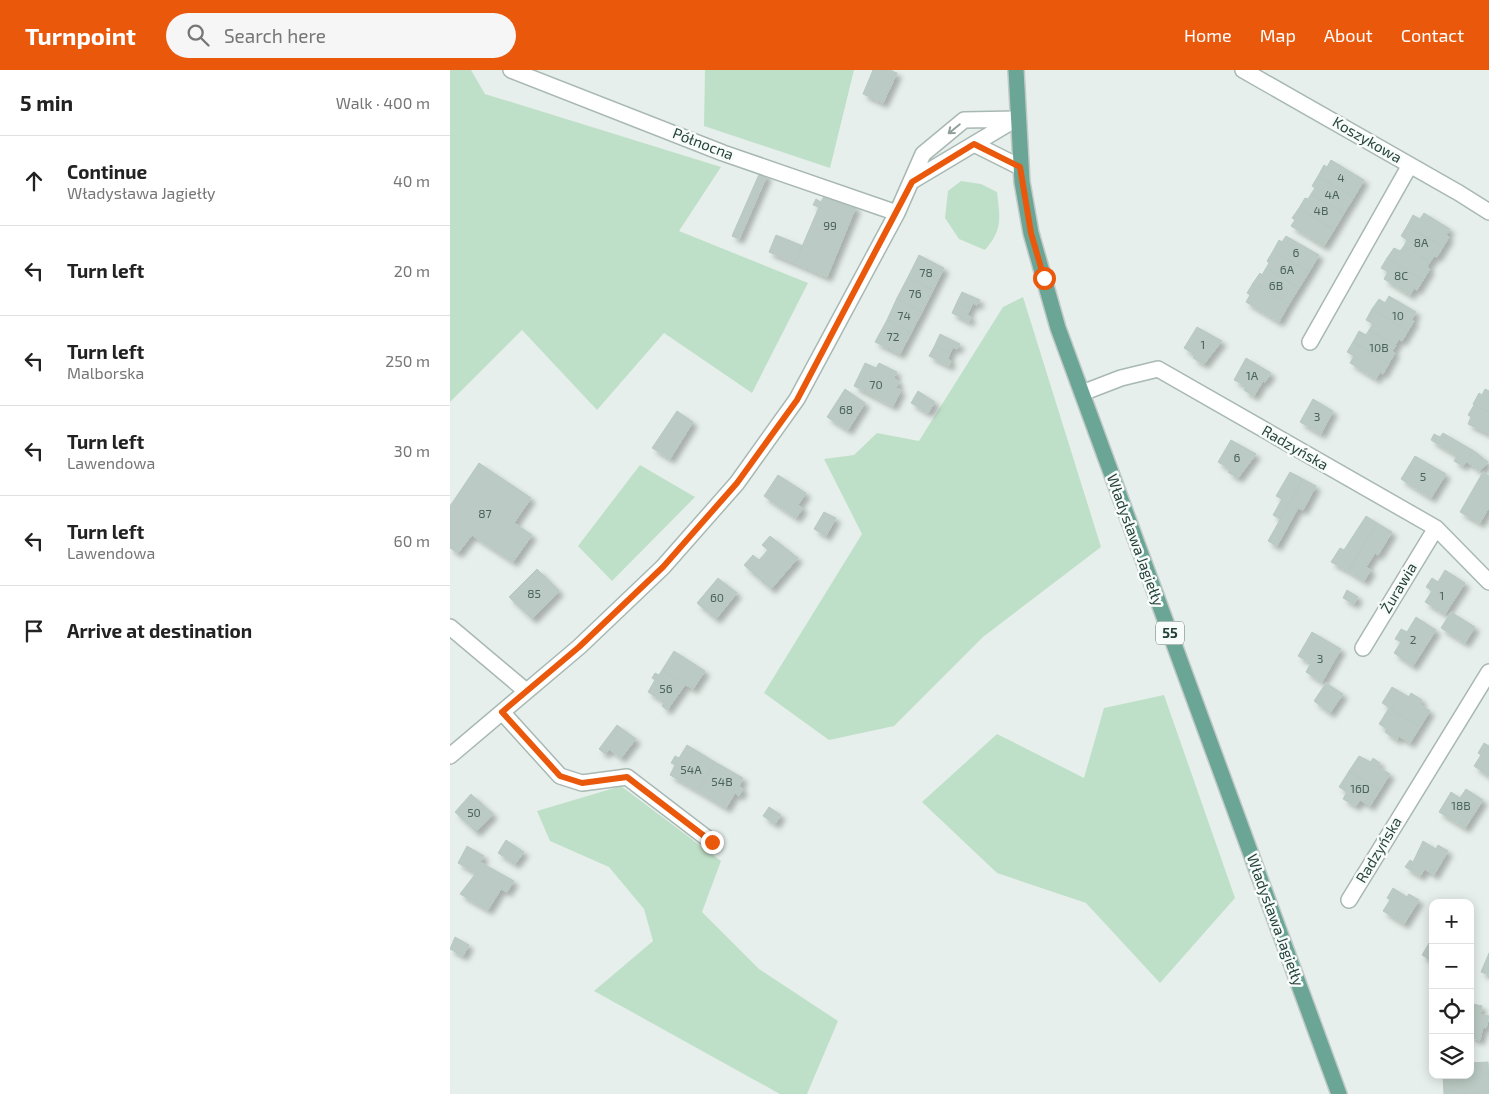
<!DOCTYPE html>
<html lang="en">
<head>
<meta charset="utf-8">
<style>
  body { margin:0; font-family:"Exo 2",sans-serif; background:#f6f6f6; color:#222 }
  .controls { position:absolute; right:15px; bottom:15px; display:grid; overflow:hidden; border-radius:10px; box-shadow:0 2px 12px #0003 }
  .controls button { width:45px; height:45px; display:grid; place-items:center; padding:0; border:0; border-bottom:1px solid #e0e0e0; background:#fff; color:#222; font:25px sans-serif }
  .stop { position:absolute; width:15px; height:15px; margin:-11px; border:4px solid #ea580c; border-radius:50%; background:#fff }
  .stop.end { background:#ea580c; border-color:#fff; box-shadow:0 1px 5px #0008 }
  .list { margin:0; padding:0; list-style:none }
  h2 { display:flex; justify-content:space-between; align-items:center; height:65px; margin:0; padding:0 20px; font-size:21px }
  h2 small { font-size:16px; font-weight:400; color:#767676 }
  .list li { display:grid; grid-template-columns:32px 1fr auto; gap:15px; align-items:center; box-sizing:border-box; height:90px; padding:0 20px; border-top:1px solid #e0e0e0 }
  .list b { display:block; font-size:19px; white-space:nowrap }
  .list p { margin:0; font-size:16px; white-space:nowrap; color:#767676 }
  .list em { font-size:16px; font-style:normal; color:#767676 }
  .icon { flex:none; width:28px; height:28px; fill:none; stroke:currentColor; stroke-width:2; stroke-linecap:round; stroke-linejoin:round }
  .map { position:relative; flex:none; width:1039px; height:1024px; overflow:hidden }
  header { display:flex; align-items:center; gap:30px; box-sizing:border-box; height:70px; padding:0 25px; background:#ea580c; color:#fff }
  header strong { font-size:24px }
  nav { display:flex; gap:28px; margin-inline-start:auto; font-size:18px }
  .search { width:350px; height:45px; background:#f6f6f6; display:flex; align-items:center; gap:12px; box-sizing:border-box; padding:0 18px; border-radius:28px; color:#767676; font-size:19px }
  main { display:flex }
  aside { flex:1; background:#fff }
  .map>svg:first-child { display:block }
  .green { fill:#bfe0c8 }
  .building { fill:#bbcac4; stroke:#b8c9c2; filter:url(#shadow) }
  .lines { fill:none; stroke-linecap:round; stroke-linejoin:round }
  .minor-casing { stroke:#a8b8b2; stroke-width:18 }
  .major-casing { stroke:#c2cac8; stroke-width:18 }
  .minor { stroke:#fff; stroke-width:15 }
  .major { stroke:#6aa596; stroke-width:15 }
  .oneway { stroke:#92a09c }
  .route { stroke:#ea580c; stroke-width:6 }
  .labels { text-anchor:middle; stroke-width:5; stroke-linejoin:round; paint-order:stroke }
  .number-label { font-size:12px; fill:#4a645c }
  .shield { fill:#f7fbf9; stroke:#637a73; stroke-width:1 }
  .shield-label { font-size:14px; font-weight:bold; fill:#24423a }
  .street-label { font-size:15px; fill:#24423a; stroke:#f7fbf9 }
</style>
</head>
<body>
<header>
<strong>Turnpoint</strong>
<div class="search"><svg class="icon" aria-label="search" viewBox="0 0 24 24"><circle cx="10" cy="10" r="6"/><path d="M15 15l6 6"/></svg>Search here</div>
<nav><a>Home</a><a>Map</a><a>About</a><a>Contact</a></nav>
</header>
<main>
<aside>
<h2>5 min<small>Walk · 400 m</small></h2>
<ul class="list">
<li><svg class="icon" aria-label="ahead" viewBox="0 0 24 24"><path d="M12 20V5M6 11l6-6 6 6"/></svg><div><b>Continue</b><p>Władysława Jagiełły</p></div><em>40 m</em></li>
<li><svg class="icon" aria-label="left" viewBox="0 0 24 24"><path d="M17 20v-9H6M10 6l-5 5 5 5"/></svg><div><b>Turn left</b></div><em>20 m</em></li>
<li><svg class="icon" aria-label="left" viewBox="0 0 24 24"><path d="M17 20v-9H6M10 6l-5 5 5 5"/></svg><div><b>Turn left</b><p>Malborska</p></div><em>250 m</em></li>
<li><svg class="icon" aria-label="left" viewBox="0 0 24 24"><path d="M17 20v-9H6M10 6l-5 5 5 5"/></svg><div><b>Turn left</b><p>Lawendowa</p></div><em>30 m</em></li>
<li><svg class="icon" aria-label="left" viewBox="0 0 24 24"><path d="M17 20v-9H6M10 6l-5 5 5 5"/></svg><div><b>Turn left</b><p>Lawendowa</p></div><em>60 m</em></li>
<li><svg class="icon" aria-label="arrive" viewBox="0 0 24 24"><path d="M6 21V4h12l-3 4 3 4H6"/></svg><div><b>Arrive at destination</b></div></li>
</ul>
</aside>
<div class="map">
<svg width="1039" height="1024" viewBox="0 0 1039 1024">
  <defs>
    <filter id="shadow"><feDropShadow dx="4.5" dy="4.5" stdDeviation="2.5" flood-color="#0004"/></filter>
  </defs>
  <rect width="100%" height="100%" fill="#e6efeb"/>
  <path class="green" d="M 0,0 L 21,0 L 35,24 L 271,97 L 229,161 L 358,213 L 302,323 L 214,263 L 147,340 L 72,260 L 0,332 Z
    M 255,0 L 404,0 L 380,98 L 254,56 Z
    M 511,111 L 531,114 L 547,122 C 550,148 553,159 535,180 L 509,169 L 495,148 L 498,121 Z
    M 573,227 L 651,477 L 533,567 L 444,656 L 379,670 L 314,623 L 412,464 L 374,389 L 404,385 L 427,363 L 469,371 L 553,237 Z
    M 190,395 L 245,427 L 162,511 L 128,476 Z
    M 714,625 L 785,828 L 710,913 L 636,833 L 547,803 L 472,732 L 547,664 L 634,708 L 654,638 Z
    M 171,716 L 271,791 L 252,842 L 309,899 L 388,951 L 357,1024 L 330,1024 L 144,921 L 203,871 L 194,839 L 159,797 L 100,771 L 87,741 Z"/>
  <path class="building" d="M 423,0 L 440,0 L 447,3 L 433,33 L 413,24 Z
    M 881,90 L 914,110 L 904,127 L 868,106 L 874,95 L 877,97 Z
    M 310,102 L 317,105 L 289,169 L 282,166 Z
    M 868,106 L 904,127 L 894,143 L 861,124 L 865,118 L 862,116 Z
    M 375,124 L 406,137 L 377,207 L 345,193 L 369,137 L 363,135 L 366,129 L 371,132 Z
    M 861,124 L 894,143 L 884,160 L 849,138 L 855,128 L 858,129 Z
    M 849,138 L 884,160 L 874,176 L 841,156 L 845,150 L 842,148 Z
    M 974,143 L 1000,159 L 996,165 L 999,167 L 993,177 L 957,156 L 963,145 L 970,149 Z
    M 957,156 L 993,177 L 987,187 L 984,186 L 980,192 L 954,176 L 957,170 L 951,166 Z
    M 326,165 L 353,176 L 345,193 L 319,182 Z
    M 836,166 L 869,185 L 859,202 L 823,181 L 829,170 L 832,172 Z
    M 954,176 L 980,192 L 977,197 L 980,199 L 973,210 L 937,188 L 944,178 L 950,181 Z
    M 823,181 L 859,202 L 849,218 L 816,198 L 819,193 L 817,191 Z
    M 469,185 L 494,198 L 483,220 L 458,207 Z
    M 937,188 L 973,210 L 967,220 L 964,218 L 960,225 L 934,209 L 938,202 L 931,198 Z
    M 816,198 L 849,218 L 839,234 L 803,213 L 810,203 L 812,205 Z
    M 458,207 L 483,220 L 472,242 L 447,228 Z
    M 803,213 L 839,234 L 829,252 L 796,232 L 800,225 L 797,223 Z
    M 512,222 L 530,230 L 527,235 L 523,233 L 520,239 L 507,232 Z
    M 939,226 L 966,242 L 962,249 L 964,251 L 958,261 L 922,239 L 929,229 L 935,233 Z
    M 447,228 L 472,242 L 461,263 L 437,250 Z
    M 507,232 L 520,239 L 517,245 L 521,247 L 519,252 L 502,243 Z
    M 922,239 L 958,261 L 952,271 L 949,269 L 945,275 L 919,260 L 923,254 L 916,250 Z
    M 437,250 L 461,263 L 450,284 L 425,272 Z
    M 747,257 L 772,271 L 754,294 L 743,288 L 745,285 L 734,278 Z
    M 919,260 L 946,275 L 942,281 L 945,283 L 939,293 L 903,272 L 909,261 L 916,265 Z
    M 490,264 L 510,274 L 507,279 L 503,277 L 500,283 L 485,275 Z
    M 903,272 L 939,293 L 933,304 L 930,302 L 926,309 L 900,293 L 904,286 L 897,282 Z
    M 485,275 L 500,283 L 498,289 L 501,291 L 499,296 L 479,286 Z
    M 796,288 L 821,303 L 815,312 L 813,311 L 804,326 L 794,320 L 796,316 L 784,310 Z
    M 415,293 L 426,298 L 429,293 L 447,302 L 444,307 L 449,313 L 446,318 L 451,320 L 443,336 L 404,316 Z
    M 395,319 L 415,333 L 398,360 L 377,347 Z
    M 1035,319 L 1039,321 L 1039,342 L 1023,334 L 1029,323 L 1032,325 Z
    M 468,321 L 485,332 L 478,343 L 461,333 Z
    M 863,329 L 883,341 L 871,364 L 850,352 Z
    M 1024,335 L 1039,342 L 1039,364 L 1018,354 L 1021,347 L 1018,345 Z
    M 227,341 L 243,352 L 220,389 L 202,378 Z
    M 993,363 L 1024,381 L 1013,396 L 1004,391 L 1007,386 L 981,370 L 984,364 L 990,367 Z
    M 781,370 L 806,384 L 788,408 L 778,402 L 780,399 L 768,392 Z
    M 1024,381 L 1038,392 L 1030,401 L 1017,392 Z
    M 965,386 L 996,404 L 981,428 L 951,409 Z
    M 29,393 L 81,428 L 64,453 L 82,465 L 63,492 L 22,465 L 8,483 L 0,478 L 0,436 Z
    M 840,402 L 853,409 L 830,449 L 823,445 L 832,429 L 826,426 Z
    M 1033,402 L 1039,406 L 1039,437 L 1030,453 L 1010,442 Z
    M 328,405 L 356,423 L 348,435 L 353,438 L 346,448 L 314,426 Z
    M 853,409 L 866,416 L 853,440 L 848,438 L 827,476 L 818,471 Z
    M 374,442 L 386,448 L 376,466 L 364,459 Z
    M 916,446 L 927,453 L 898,501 L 881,492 L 890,478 L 894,480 Z
    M 927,453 L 942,462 L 928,485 L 925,483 L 916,497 L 921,500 L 914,511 L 898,501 Z
    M 320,466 L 348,488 L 321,519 L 294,495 L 303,485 L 309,490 L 318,480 L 312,475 Z
    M 87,499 L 109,521 L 82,549 L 59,527 Z
    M 995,500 L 1015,513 L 995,544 L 975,532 L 982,521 L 976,517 L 982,508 L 988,512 Z
    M 268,508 L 287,523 L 266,549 L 247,533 Z
    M 897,520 L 908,527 L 904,534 L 893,528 Z
    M 1001,542 L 1025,557 L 1015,573 L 991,558 Z
    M 966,547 L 986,560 L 963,596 L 944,583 L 951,572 L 945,569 L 951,559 L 957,562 Z
    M 862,562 L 891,579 L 872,612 L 856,602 L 861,593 L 848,586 Z
    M 224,581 L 255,601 L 243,619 L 212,600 Z
    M 212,600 L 235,615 L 217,640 L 212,636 L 214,632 L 198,622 L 205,610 L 202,608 L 205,603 L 209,605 Z
    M 876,613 L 893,624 L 880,643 L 864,631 Z
    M 942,617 L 959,627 L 961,623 L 972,630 L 970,634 L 980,641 L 970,657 L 932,633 Z
    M 939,638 L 970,657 L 960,673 L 949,666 L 947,670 L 935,662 L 937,659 L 929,654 Z
    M 167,655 L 186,669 L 171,688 L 159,679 L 155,684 L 149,679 Z
    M 1034,673 L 1039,676 L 1039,706 L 1024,696 L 1031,685 L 1028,683 Z
    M 237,675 L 265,692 L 248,721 L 220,705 L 225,695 L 221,693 L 225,686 L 229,688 Z
    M 909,686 L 921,692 L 923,688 L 930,693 L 928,697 L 940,704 L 930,720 L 899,701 Z
    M 265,692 L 293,708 L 289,716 L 293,719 L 289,726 L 285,723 L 276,738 L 248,721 Z
    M 899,701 L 930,720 L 920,736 L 910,730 L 906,736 L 893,729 L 897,722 L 889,717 Z
    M 1016,719 L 1033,730 L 1015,758 L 989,742 L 1001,722 L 1010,728 Z
    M 21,724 L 43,744 L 26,762 L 5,742 Z
    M 319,737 L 331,745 L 325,754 L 313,746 Z
    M 56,770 L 74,782 L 65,794 L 48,783 Z
    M 973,771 L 986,779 L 988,775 L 998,781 L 984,805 L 975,799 L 970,806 L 955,797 L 960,790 L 963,792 Z
    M 17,776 L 34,786 L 30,792 L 64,811 L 57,822 L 51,819 L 38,840 L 10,824 L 26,803 L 8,793 Z
    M 943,818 L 957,827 L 959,824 L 969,830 L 954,854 L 933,841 L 940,830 L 937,828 Z
    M 5,867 L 19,875 L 13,886 L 0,879 Z
    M 981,870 L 983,885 L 980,890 L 972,885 Z
    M 1039,883 L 1039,905 L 1031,902 Z
    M 1023,934 L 1032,936 L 1030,944 L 1039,946 L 1036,958 L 1033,957 L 1030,970 L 1020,967 L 1020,937 Z
    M 1038,992 L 1039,1024 L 994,1024 L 993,1005 L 1020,1005 L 1020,993 Z"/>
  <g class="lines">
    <g class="minor-casing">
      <path id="minor" d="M 61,0 L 273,83 L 447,143
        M 793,0 L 1009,123 L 1039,142
        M 524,74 L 570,97
        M 462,111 L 566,49
        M 860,272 L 960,95
        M 632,323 L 671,308 L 708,299 L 986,458 L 1039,512
        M 0,557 L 76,621
        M 913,578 L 986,458
        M 52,642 L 110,706 L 132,713 L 177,707 L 262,772
        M 0,686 L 129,577 L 213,497 L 287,413 L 347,329 L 447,143 L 473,84 L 514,50 L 567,49
        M 899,830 L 1039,602"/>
    </g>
    <g class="major-casing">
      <path id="major" d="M 566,0 L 572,112 L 581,163 L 608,258 L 889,1024"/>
    </g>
    <use href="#minor" class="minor"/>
    <use href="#major" class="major"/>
  </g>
  <defs><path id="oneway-shaft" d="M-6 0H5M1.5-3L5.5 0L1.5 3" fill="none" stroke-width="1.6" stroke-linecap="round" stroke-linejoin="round" transform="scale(1.25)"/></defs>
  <use class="oneway" href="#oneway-shaft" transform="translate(504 59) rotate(141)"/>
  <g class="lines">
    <path class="route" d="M 262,772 L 177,707 L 132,713 L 110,706 L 52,642 L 129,577 L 213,497 L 287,413 L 347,330 L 462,112 L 524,74 L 570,97 L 581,163 L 594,208"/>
  </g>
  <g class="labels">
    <g class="number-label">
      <text x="891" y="112">4</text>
      <text x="882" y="129">4A</text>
      <text x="871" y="145">4B</text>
      <text x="380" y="160">99</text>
      <text x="971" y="177">8A</text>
      <text x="846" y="187">6</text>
      <text x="837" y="204">6A</text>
      <text x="476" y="207">78</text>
      <text x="951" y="210">8C</text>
      <text x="826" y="220">6B</text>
      <text x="465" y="228">76</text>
      <text x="454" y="250">74</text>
      <text x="948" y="250">10</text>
      <text x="443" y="271">72</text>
      <text x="753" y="279">1</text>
      <text x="929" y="282">10B</text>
      <text x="802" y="310">1A</text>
      <text x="426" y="319">70</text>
      <text x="396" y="344">68</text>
      <text x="867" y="351">3</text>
      <text x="787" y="392">6</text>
      <text x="973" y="411">5</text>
      <text x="35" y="448">87</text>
      <text x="84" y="528">85</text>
      <text x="992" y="530">1</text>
      <text x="267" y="532">60</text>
      <text x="963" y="574">2</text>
      <text x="870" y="593">3</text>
      <text x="216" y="623">56</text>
      <text x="241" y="704">54A</text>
      <text x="272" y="716">54B</text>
      <text x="910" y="723">16D</text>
      <text x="1011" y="740">18B</text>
      <text x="24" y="747">50</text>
    </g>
    <rect class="shield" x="706" y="551.5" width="28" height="23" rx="4"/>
    <g class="shield-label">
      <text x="720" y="568">55</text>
    </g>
    <g class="street-label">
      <text transform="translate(917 70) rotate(30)" y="5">Koszykowa</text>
      <text transform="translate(253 74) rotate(21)" y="5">Północna</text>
      <text transform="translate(845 378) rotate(30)" y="5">Radzyńska</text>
      <text transform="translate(685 470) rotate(70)" y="5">Władysława Jagiełły</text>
      <text transform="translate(949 518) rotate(-59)" y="5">Żurawia</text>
      <text transform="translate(929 780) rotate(-59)" y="5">Radzyńska</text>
      <text transform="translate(825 850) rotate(70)" y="5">Władysława Jagiełły</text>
    </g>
  </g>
</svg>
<div class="controls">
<button>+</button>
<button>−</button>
<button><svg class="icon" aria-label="locate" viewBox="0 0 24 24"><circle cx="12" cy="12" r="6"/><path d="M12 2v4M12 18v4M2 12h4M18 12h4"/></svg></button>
<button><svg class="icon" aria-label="layers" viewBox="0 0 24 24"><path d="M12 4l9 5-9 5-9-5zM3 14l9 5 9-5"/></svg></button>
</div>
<div class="stop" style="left:594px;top:208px"></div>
<div class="stop end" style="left:262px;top:772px"></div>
</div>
</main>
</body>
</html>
